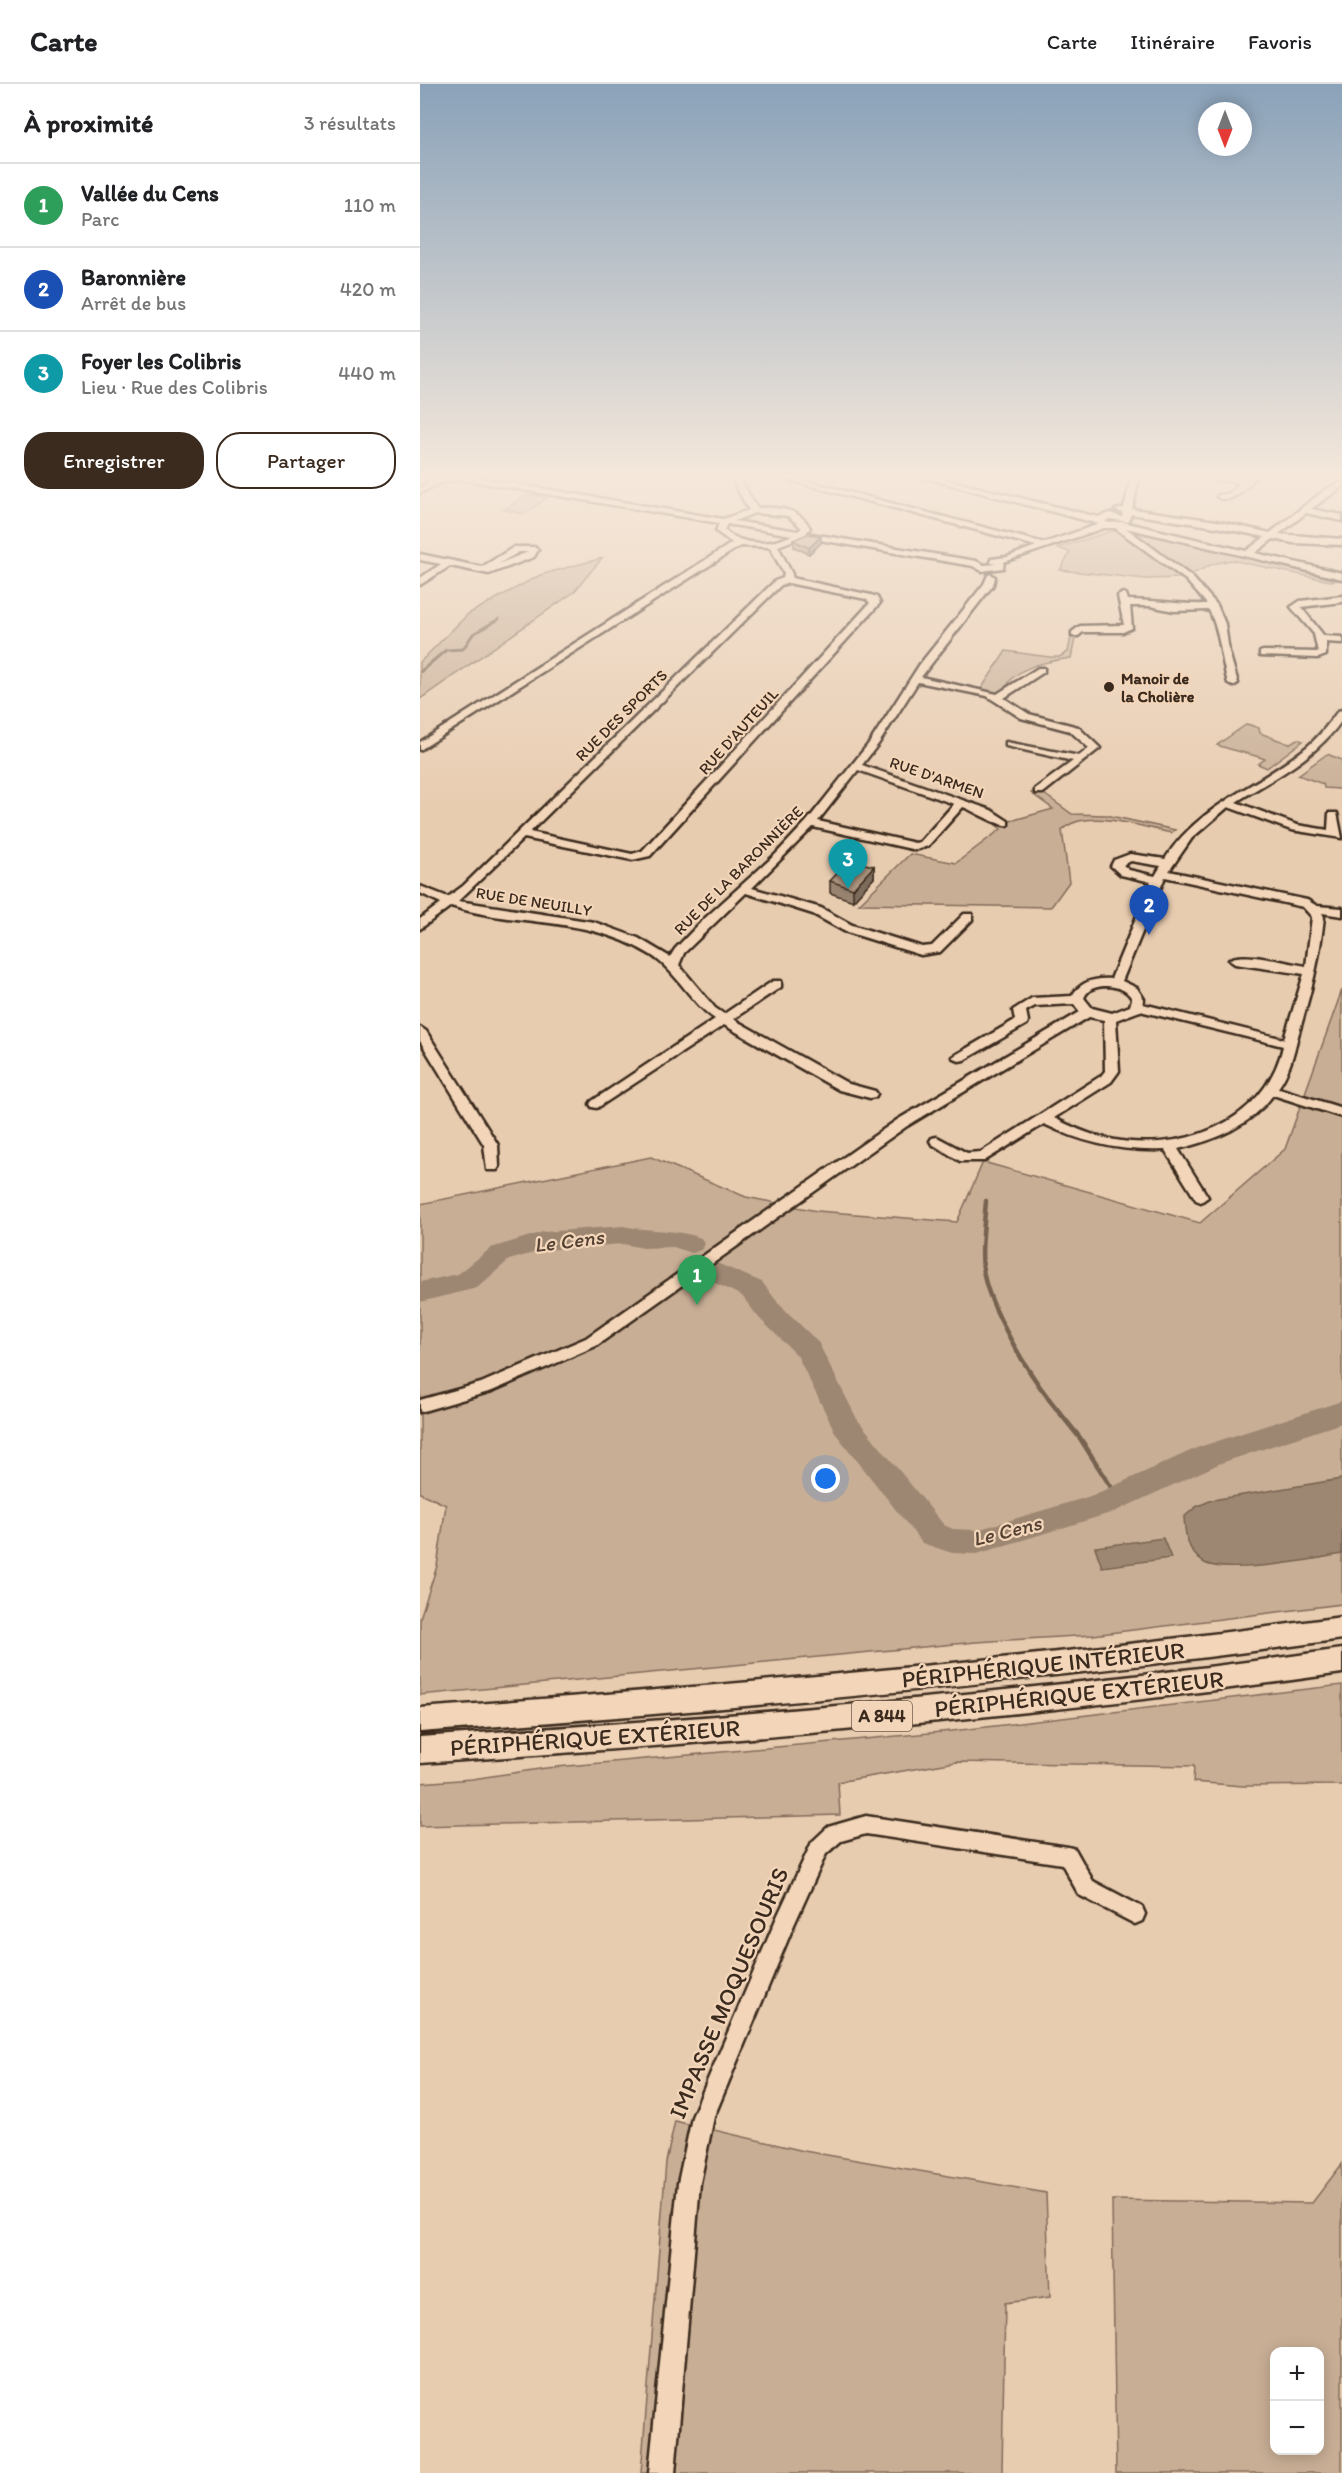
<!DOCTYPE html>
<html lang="fr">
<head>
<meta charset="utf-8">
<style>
  body { margin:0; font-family:Itim,sans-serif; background:#f2f2f2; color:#202124 }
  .controls { position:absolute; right:18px; bottom:18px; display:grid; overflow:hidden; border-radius:12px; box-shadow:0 3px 15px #0003 }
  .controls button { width:54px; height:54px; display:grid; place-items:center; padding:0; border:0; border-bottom:2px solid #e0e0e0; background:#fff; color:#202124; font:30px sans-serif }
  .compass { position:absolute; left:778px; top:18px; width:54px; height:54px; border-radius:50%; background:#fff; box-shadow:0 3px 15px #0003; rotate:180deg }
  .you { position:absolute; left:406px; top:1395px; width:21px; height:21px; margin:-15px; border:4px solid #fff; border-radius:50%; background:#1a73e8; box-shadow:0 0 0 9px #1a73e833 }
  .badge { display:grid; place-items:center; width:39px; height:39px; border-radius:50%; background:#3b2a1e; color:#fff; font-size:20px; font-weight:700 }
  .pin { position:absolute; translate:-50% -50px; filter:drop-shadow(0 2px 3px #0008) }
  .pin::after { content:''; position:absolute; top:32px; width:21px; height:18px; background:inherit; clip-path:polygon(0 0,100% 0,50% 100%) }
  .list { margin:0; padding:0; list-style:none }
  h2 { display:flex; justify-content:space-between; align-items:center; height:78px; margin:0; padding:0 24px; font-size:26px }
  h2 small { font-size:20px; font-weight:400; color:#757577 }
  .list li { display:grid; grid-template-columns:39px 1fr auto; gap:18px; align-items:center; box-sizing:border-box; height:84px; padding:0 24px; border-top:2px solid #e0e0e0 }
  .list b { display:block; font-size:22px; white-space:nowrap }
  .list p { margin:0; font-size:20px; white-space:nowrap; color:#757577 }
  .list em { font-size:20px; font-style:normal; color:#757577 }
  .actions { display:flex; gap:12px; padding:18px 24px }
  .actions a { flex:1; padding:14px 0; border:2px solid #3b2a1e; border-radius:24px; text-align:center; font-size:21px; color:#3b2a1e }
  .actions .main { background:#3b2a1e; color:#fff }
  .map { position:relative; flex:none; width:922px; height:2389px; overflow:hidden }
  header { display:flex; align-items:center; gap:36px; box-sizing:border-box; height:84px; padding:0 30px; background:#fff; border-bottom:2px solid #e0e0e0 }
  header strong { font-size:28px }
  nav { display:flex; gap:33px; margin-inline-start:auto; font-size:21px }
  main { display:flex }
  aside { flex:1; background:#fff }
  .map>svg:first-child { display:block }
  .green { fill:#c8ae95; stroke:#826c5a; stroke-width:1.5; fill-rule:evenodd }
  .water { fill:#9e8772; stroke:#766250; stroke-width:1.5 }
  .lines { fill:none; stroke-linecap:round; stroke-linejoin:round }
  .stream-far2 { stroke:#766250; stroke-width:3 }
  .stream-far1 { stroke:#766250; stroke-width:4.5 }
  .stream { stroke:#766250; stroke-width:5 }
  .river { fill:#9e8772; fill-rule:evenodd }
  .minor-casing { stroke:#3b2a1e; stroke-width:5 }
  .highway-casing { stroke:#3b2a1e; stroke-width:5 }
  .minor { fill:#f3d6b9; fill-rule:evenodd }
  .highway { fill:#f3d6b9; fill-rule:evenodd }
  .wall { fill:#998471; stroke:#3b2a1e; stroke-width:1.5 }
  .shaded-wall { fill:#7d6c5c; stroke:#3b2a1e; stroke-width:1.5 }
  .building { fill:#b29a83; stroke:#3b2a1e; stroke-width:1.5 }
  .poi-dot { fill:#3b2a1e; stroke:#f3d6b9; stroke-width:2 }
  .labels { text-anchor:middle; stroke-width:4.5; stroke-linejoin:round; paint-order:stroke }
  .far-poi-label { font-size:16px; font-weight:bold; fill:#3b2a1e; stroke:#f3d6b9; text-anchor:start }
  .far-street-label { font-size:16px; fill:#3b2a1e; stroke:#f3d6b9 }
  .shield { fill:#f3d6b9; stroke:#725e4c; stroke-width:1.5 }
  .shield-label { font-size:18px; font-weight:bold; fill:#3b2a1e }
  .water-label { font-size:21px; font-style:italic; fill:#544133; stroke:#f3d6b9 }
  .near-street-label { font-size:24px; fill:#3b2a1e; stroke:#f3d6b9 }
</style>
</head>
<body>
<header>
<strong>Carte</strong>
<nav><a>Carte</a><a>Itinéraire</a><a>Favoris</a></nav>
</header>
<main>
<aside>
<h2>À proximité<small>3 résultats</small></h2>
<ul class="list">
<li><span class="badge" style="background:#2e9e5b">1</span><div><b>Vallée du Cens</b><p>Parc</p></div><em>110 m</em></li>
<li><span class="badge" style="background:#1a4fb4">2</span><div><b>Baronnière</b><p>Arrêt de bus</p></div><em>420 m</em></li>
<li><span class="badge" style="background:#0f9aa8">3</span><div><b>Foyer les Colibris</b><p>Lieu · Rue des Colibris</p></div><em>440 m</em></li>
</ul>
<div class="actions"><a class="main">Enregistrer</a><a>Partager</a></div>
</aside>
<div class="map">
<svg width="922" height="2389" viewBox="0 0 922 2389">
  <rect width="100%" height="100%" fill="#e8ccb0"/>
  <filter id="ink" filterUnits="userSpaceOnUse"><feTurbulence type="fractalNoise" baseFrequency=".0167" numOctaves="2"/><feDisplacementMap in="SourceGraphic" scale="12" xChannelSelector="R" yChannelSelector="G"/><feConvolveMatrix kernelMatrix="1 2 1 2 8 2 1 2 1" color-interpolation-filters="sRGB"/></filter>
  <g filter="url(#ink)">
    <path class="green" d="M 107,410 L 127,414 L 104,430 L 84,426 Z
      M 692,447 L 738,452 L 922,496 L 910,497 L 811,476 L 793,480 L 764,494 L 726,495 L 640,486 L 650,468 L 637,464 Z
      M 182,474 L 154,508 L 0,615 L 0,578 L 48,530 L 120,491 Z
      M 652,548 L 656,550 L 651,574 C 630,577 587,583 585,610 L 571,610 L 561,605 L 586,567 L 629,573 L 639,573 L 648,568 Z
      M 827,640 L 839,644 L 840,649 L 869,660 L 877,655 L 883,657 L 847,684 L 838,680 L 845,675 C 829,669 813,667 797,661 Z
      M 907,670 L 922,676 L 922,701 L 919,705 L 904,704 L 903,700 L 878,691 Z
      M 617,705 L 652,730 L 686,731 L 755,746 L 751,749 C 722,743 665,723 642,746 L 649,798 L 631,823 L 439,820 L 490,770 L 536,779 L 581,745 L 576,741 L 633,725 L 611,709 Z
      M 922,906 L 922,1520 L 673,1551 L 556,1558 L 0,1611 L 0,1534 L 17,1482 L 26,1421 L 0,1409 L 0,1120 L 231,1073 L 326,1113 L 397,1127 L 537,1138 L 563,1078 L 780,1139 L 865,1065 Z
      M 922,1601 L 922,1701 L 823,1702 L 773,1698 L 774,1682 L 536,1678 L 418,1698 L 420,1731 L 0,1742 L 0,1699 L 52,1695 L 126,1684 L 532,1647 Z
      M 255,2037 L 384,2067 L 626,2109 L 630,2213 L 585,2219 L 582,2389 L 221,2389 L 246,2078 Z
      M 922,2080 L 922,2389 L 696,2389 L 692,2116 L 892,2119 ZM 854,2268 L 900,2268 L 900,2366 L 854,2366 Z"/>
    <path class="water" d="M 922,1395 L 922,1470 C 895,1475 805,1492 783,1478 C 767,1467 765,1450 764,1433 L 776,1423 L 792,1416 Z
      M 743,1454 L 751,1474 L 682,1483 L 675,1463 Z"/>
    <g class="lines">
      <path class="stream-far2" d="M 0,588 L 26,566 L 43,565 L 53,550 L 79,535"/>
      <path class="stream-far1" d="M 566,1117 C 564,1143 559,1171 565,1196 C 574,1231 607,1287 629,1315"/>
      <path class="stream" d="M 628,1314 L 660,1354 L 698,1414"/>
      <path class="river" d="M 203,1142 C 232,1148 253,1144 281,1154 L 285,1160 L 281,1166 L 272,1169 L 253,1163 L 223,1164 L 203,1160 L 124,1166 L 89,1176 L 57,1204 L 0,1218 L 0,1198 L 38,1190 L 71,1164 L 123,1148 Z
        M 292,1177 L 342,1198 L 359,1220 L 398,1258 L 437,1335 L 524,1441 L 533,1445 L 557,1446 L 674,1411 L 779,1363 L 922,1317 L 922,1339 L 801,1379 L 694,1428 L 557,1470 L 532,1469 L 502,1459 L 416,1350 L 377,1271 L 339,1234 L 322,1212 L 283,1193 L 279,1186 L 283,1179 Z"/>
      <g class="minor-casing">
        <path id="minor" d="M 15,392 L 20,394 L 48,392 L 303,435 L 329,426 L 310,392 L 318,392 L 337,424 C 357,423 380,424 390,444 L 386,449 L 556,477 L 564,481 L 576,480 L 571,479 L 571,475 L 587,473 L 616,462 L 354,392 L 367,392 L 624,459 L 679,440 L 498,392 L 511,392 L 678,433 L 690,429 L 702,433 L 703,429 L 695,426 L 704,424 L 712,392 L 720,392 L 712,425 L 796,437 L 850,449 L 906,405 L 922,398 L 922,403 L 891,425 L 922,431 L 922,437 L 886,429 L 859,450 L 922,455 L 922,461 L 873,459 L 853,455 L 835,469 L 922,489 L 922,495 L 706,444 L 772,493 L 797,521 L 805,540 L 809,568 L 818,599 L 813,602 L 808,599 C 801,575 800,547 789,526 L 754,527 L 730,522 L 710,522 L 712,544 L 703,548 L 663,548 L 658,552 L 652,552 L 652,548 L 660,542 L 704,541 L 698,512 L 703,509 L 706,510 L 708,516 C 735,516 760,521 787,520 L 766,496 L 695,444 L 684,444 L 584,478 L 583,484 L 562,487 L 553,482 L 382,453 L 358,462 L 372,490 L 372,494 L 451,511 L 457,513 L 460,519 L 230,772 L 212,776 L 104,754 L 38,817 L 174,838 L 218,854 L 250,873 L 255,865 L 283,836 L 356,770 L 387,737 L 450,658 L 500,580 L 564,500 L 568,491 L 571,490 L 575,493 L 573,501 L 501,593 L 577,610 L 618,584 L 624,584 L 624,588 L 584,614 L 609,630 L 658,643 L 680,664 L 623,709 L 615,709 L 615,705 L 653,677 L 586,662 L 586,658 L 659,672 L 669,664 L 650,647 L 601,634 L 567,612 L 498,598 L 459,659 L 442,681 L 571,726 L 588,737 L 588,741 C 580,743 554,727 543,723 L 508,762 L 496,766 L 393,743 L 332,804 L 401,824 L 432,841 L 502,863 L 512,862 L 544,830 L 552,830 L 552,836 L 520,868 L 501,871 L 424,847 L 393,830 L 326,809 L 264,869 L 259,881 L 295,924 L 304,930 L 353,897 L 361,897 L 361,903 L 313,935 L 429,1000 L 455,1007 L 457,1010 L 455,1013 L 450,1014 L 419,1006 L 304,941 L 177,1024 L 172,1023 L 170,1020 L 172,1017 L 295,935 C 270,918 257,888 231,871 C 164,830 100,844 31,822 L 0,845 L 0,835 L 21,819 L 0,809 L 0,802 L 28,813 L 43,802 L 355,497 L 363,494 L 364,490 L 350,463 L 320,462 L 0,666 L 0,658 L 312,459 L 296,447 L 299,439 L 38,395 L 18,400 L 0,409 L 0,404 ZM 335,429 L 368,432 L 382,444 L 378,447 L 314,437 ZM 711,430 L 796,443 L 845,453 L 826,467 L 703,438 L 689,439 L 685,437 L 690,435 L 708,438 ZM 307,440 L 372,451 C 351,462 322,462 304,446 ZM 368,499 L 446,515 L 450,519 L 222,767 L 212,770 L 110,748 L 361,501 ZM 438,686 L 534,720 L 500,758 L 495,759 L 398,737 Z
          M 780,392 L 826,394 L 832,392 L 835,394 C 826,404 811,421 797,413 L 798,411 L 808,410 L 820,399 Z
          M 94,463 L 114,463 L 118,466 L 114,473 L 69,490 L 30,482 L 0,501 L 0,494 L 21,480 L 0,476 L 0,470 L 62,483 ZM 99,468 L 108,468 L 78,480 Z
          M 922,512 L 922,518 L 881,523 L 904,552 L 922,553 L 922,559 L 906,558 L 906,571 L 898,574 L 840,572 L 840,568 L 843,567 L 898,568 L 894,550 L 871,523 L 880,517 Z
          M 922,626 L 922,636 C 895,675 854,694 816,718 L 877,741 L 908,746 L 909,729 L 917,729 L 922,754 L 871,746 L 808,723 L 772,754 L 749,787 L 887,816 L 897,822 L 922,824 L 922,832 L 902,829 L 904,833 C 899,879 891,908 878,952 C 873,971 870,987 858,1004 L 922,1024 L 922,1033 L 853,1011 C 829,1043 796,1056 758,1065 L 788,1113 L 781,1118 L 776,1116 L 745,1066 C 701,1068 663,1059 624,1040 L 564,1077 L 540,1077 L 512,1060 L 510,1057 L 512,1054 L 517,1053 L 547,1069 L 561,1068 L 681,992 L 685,987 L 684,936 L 669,933 L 487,1042 L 176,1262 L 72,1307 L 0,1328 L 0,1316 L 61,1299 L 166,1254 L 477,1036 L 660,928 L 654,920 L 615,922 L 606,927 L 608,937 L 607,940 L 544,976 L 539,977 L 532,973 L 595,936 L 593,926 L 612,914 L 652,912 C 660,898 674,894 691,895 L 731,798 L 701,791 L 691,782 L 694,776 L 710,770 L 745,775 C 779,720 841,702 888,662 C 900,652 909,639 918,627 ZM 711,777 L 741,782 L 735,792 L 709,786 L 703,781 ZM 745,793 L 883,823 L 892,833 L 886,882 C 870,880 820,866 809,876 L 815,880 L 884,890 L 864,955 L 723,920 L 724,915 L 717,904 L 702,897 ZM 687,902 C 697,903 707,905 712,915 L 710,922 L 692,929 L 672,924 L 664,914 C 668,904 677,902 687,902 ZM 720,927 L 863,962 C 845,1041 758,1071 685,1054 C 667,1050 650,1042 634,1034 L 691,998 L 699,987 L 696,936 Z
          M 0,943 L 6,947 L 78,1061 L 79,1083 L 77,1086 L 67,1086 L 64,1061 L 0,957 Z
          M 446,1732 L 648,1763 L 655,1765 L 673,1797 L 722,1823 L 725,1830 L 722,1837 L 715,1840 L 659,1811 L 642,1780 L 446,1750 L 421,1757 L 406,1770 L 373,1843 L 294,2033 L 280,2099 L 255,2389 L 229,2389 L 258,2099 L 272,2033 L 357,1833 L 392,1758 L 408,1743 Z"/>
      </g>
      <g class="highway-casing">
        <path id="highway" d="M 922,1533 L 922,1555 C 616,1598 308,1626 0,1648 L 0,1624 C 308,1602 616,1575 922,1533 Z
          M 922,1565 L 922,1589 C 616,1633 309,1658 0,1679 L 0,1653 C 308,1633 616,1609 922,1565 Z"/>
      </g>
      <use href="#minor" class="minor"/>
      <use href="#highway" class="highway"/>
    </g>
    <path class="wall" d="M 373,456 L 401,459 L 389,470 L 374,463 Z
      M 454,782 L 454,794 L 433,817 L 410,809 L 410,797 Z"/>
    <path class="shaded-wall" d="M 401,452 L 401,459 L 389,470 L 389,464 Z
      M 454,782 L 454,794 L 433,817 L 433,805 Z"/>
    <path class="building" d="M 387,450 L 401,452 L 389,464 L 373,456 Z
      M 436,778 L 454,782 L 433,805 L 410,797 L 425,781 L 432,783 Z"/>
  </g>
  <linearGradient id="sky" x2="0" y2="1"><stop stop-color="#8aa2b9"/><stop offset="0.54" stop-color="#f5e8db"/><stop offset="1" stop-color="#f5e8db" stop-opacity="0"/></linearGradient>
  <rect width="922" height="726" fill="url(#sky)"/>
  <circle class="poi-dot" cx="689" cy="603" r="6"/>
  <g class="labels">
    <g class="far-poi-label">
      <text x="701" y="600">Manoir de<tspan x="701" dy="18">la Cholière</tspan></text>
    </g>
    <g class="far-street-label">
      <text transform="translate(201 631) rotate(-45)" y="6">RUE DES SPORTS</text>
      <text transform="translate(318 647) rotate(-48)" y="6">RUE D'AUTEUIL</text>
      <text transform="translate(517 693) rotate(19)" y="6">RUE D'ARMEN</text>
      <text transform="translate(318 786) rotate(-45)" y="6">RUE DE LA BARONNIÈRE</text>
      <text transform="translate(114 817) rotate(9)" y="6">RUE DE NEUILLY</text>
    </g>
    <rect class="shield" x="432" y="1617" width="60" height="30" rx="4.5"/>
    <g class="shield-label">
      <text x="462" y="1638">A 844</text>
    </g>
    <g class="water-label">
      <text transform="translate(149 1157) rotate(-7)" y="7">Le Cens</text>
      <text transform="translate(587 1447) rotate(-14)" y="7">Le Cens</text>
    </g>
    <g class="near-street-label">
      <text transform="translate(623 1581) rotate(-6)" y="8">PÉRIPHÉRIQUE INTÉRIEUR</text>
      <text transform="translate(659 1610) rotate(-6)" y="8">PÉRIPHÉRIQUE EXTÉRIEUR</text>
      <text transform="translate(175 1654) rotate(-4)" y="8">PÉRIPHÉRIQUE EXTÉRIEUR</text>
      <text transform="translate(309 1909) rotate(-67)" y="8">IMPASSE MOQUESOURIS</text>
    </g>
  </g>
</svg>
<div class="controls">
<button>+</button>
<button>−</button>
</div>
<svg class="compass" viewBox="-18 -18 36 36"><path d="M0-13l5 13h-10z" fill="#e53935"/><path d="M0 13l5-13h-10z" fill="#757577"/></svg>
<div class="you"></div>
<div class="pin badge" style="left:277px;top:1221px;background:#2e9e5b">1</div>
<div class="pin badge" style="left:729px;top:851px;background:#1a4fb4">2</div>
<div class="pin badge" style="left:428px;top:805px;background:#0f9aa8">3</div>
</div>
</main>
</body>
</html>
